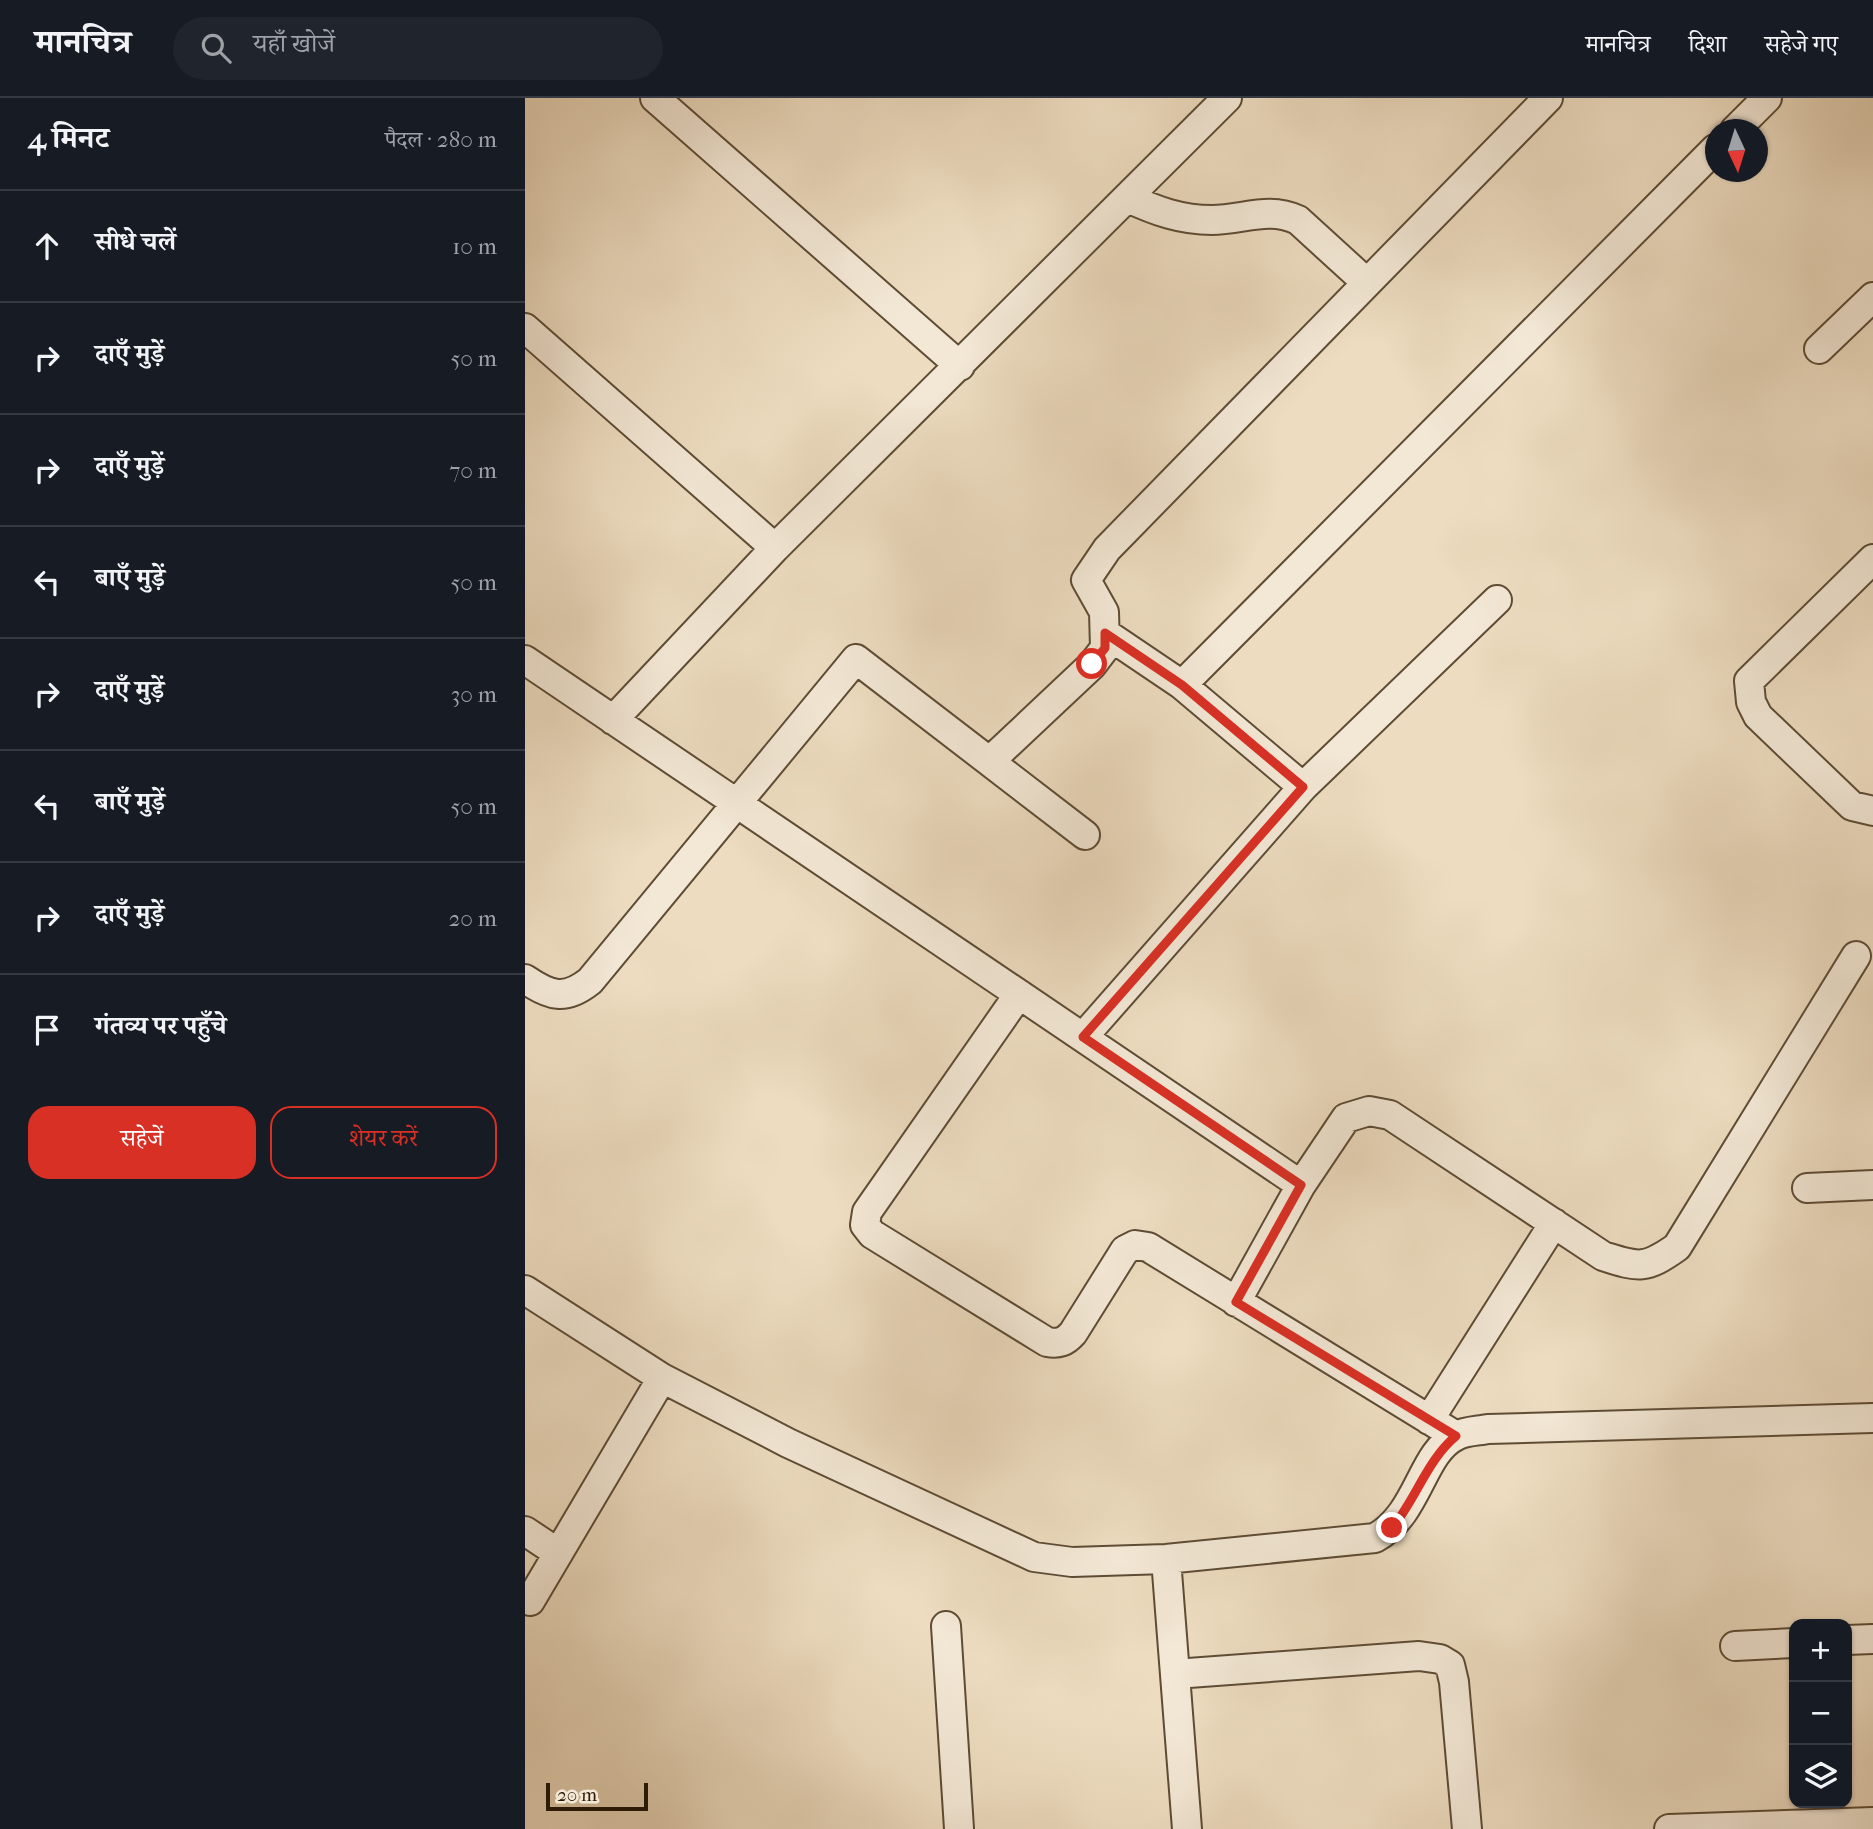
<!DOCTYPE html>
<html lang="hi">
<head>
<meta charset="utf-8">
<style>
  body { margin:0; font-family:"IM FELL French Canon","Noto Serif Devanagari",serif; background:#20242c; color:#f1f3f6 }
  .controls { position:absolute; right:21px; bottom:21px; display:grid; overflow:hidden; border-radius:14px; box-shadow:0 2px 5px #0004 }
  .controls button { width:63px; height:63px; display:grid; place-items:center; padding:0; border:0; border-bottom:2px solid #363941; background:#171b24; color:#f1f3f6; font:35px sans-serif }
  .compass { position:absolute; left:1180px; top:21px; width:63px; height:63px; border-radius:50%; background:#171b24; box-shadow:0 2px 5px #0004; rotate:176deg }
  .scale { position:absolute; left:21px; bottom:18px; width:102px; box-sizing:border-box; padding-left:7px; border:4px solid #2f1c07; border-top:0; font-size:19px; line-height:24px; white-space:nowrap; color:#2f1c07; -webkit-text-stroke:5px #f3e8d6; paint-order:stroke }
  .stop { position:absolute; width:21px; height:21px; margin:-16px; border:5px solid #d93025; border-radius:50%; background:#fff }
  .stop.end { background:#d93025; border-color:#fff; box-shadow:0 2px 7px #0008 }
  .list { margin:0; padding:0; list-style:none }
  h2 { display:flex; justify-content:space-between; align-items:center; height:91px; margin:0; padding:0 28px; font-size:30px }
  h2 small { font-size:23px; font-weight:400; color:#9ea1a6 }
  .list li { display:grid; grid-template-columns:46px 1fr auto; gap:21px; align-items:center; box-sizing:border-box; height:112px; padding:0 28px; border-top:2px solid #363941 }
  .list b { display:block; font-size:26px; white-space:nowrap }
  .list em { font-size:23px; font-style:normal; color:#9ea1a6 }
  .actions { display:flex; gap:14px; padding:21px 28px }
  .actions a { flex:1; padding:16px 0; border:2px solid #d93025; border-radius:21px; text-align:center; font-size:24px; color:#d93025 }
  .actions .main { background:#d93025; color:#fff }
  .icon { flex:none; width:38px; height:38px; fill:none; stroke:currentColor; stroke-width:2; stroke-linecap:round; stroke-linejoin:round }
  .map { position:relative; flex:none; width:1348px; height:1731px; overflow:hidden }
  header { display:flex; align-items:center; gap:42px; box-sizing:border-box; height:98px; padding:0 35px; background:#171b24; border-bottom:2px solid #363941 }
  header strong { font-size:33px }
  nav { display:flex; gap:38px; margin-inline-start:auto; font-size:24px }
  .search { width:490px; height:63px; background:#20242c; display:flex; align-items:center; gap:18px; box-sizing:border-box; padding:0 24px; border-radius:38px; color:#9ea1a6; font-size:26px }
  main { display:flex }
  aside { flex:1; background:#171b24 }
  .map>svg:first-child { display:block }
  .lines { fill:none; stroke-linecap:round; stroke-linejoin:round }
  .street-casing { stroke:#5e4c35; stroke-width:32 }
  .street { stroke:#f3e8d6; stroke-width:28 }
  .route { stroke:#d93025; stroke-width:9 }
</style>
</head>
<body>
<header>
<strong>मानचित्र</strong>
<div class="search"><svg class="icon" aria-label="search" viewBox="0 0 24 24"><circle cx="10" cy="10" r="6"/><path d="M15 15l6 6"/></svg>यहाँ खोजें</div>
<nav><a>मानचित्र</a><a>दिशा</a><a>सहेजे गए</a></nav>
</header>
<main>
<aside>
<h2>4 मिनट<small>पैदल · 280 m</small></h2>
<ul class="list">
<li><svg class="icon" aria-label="ahead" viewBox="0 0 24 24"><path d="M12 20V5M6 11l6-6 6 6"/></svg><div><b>सीधे चलें</b></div><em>10 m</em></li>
<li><svg class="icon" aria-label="right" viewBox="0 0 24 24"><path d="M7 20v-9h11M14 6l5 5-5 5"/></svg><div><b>दाएँ मुड़ें</b></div><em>50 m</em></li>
<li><svg class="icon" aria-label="right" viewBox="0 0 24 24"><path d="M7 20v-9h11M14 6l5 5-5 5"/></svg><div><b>दाएँ मुड़ें</b></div><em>70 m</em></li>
<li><svg class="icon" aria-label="left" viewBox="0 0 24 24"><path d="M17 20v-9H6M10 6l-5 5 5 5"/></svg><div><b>बाएँ मुड़ें</b></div><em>50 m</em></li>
<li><svg class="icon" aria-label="right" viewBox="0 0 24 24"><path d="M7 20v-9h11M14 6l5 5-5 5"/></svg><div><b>दाएँ मुड़ें</b></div><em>30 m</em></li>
<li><svg class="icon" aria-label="left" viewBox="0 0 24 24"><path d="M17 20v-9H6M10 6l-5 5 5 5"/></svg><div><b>बाएँ मुड़ें</b></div><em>50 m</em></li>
<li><svg class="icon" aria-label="right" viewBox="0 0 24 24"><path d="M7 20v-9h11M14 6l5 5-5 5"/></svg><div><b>दाएँ मुड़ें</b></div><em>20 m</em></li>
<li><svg class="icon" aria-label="arrive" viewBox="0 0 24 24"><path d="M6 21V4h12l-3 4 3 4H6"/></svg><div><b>गंतव्य पर पहुँचे</b></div></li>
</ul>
<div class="actions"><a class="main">सहेजें</a><a>शेयर करें</a></div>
</aside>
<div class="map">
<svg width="1348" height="1731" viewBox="0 0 1348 1731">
  <rect width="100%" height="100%" fill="#eddcc0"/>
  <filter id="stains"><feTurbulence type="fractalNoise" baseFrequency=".00286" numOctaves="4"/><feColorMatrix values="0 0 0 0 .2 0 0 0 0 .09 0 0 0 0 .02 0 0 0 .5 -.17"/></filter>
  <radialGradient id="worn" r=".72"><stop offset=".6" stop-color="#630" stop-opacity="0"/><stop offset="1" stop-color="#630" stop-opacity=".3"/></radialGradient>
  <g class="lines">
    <g class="street-casing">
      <path id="street" d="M 130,0 L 435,268
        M 1210,32 L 1242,0
        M 603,100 C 631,113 656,122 687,122 C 718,122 743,108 773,122 L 842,185
        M 0,230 L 250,450
        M 1294,251 L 1348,199
        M 1348,461 L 1224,583 L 1226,604 L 1233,618 L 1327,708 L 1348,713
        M 580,535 L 657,587 L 778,689
        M 0,562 L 776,1087 L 821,1020 L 844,1013 L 865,1017 L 1078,1158 C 1114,1170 1121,1171 1152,1149 L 1331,858
        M 657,587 L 1190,51
        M 88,622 L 250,450 L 702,0
        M 465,663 L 567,567 L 580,550 L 579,514 L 561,482 L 582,451 L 1023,0
        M 0,881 C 25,898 40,903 65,883 L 331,561 L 560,737
        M 494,896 L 342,1114 L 340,1127 L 347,1136 L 522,1244 C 534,1246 540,1244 548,1235 L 600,1152 L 610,1147 L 623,1149 L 931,1338
        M 558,939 L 778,689 L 972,502
        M 1282,1090 L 1348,1087
        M 0,1192 L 137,1280 L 263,1345 L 509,1459 L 547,1464 L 641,1461 L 850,1440 C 894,1416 896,1355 931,1338 C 940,1333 953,1333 963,1331 L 1348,1320
        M 711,1204 L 776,1087
        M 904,1322 L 1029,1125
        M 0,1433 L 33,1455
        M 641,1461 L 662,1731
        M 5,1503 L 137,1280
        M 421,1528 L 434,1731
        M 1322,1542 L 1348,1541
        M 1210,1548 L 1269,1545
        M 650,1576 L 894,1558 L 915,1561 L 925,1567 L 929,1584 L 942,1731
        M 1144,1731 L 1348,1724"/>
    </g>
    <use href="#street" class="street"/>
  </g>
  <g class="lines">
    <path class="route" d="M 567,566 L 580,550 L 580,535 L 657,587 L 778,689 L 558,939 L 776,1087 L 711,1204 L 931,1338 C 902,1362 891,1401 867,1430"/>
  </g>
  <rect width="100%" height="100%" filter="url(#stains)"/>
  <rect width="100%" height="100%" fill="url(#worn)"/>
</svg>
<div class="controls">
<button>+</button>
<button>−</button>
<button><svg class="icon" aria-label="layers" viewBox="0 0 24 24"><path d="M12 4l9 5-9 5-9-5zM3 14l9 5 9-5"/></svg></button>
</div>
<svg class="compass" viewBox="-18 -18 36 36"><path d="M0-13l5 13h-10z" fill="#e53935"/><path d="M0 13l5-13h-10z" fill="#9ea1a6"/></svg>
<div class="scale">20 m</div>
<div class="stop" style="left:567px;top:566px"></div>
<div class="stop end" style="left:867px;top:1430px"></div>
</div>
</main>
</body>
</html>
